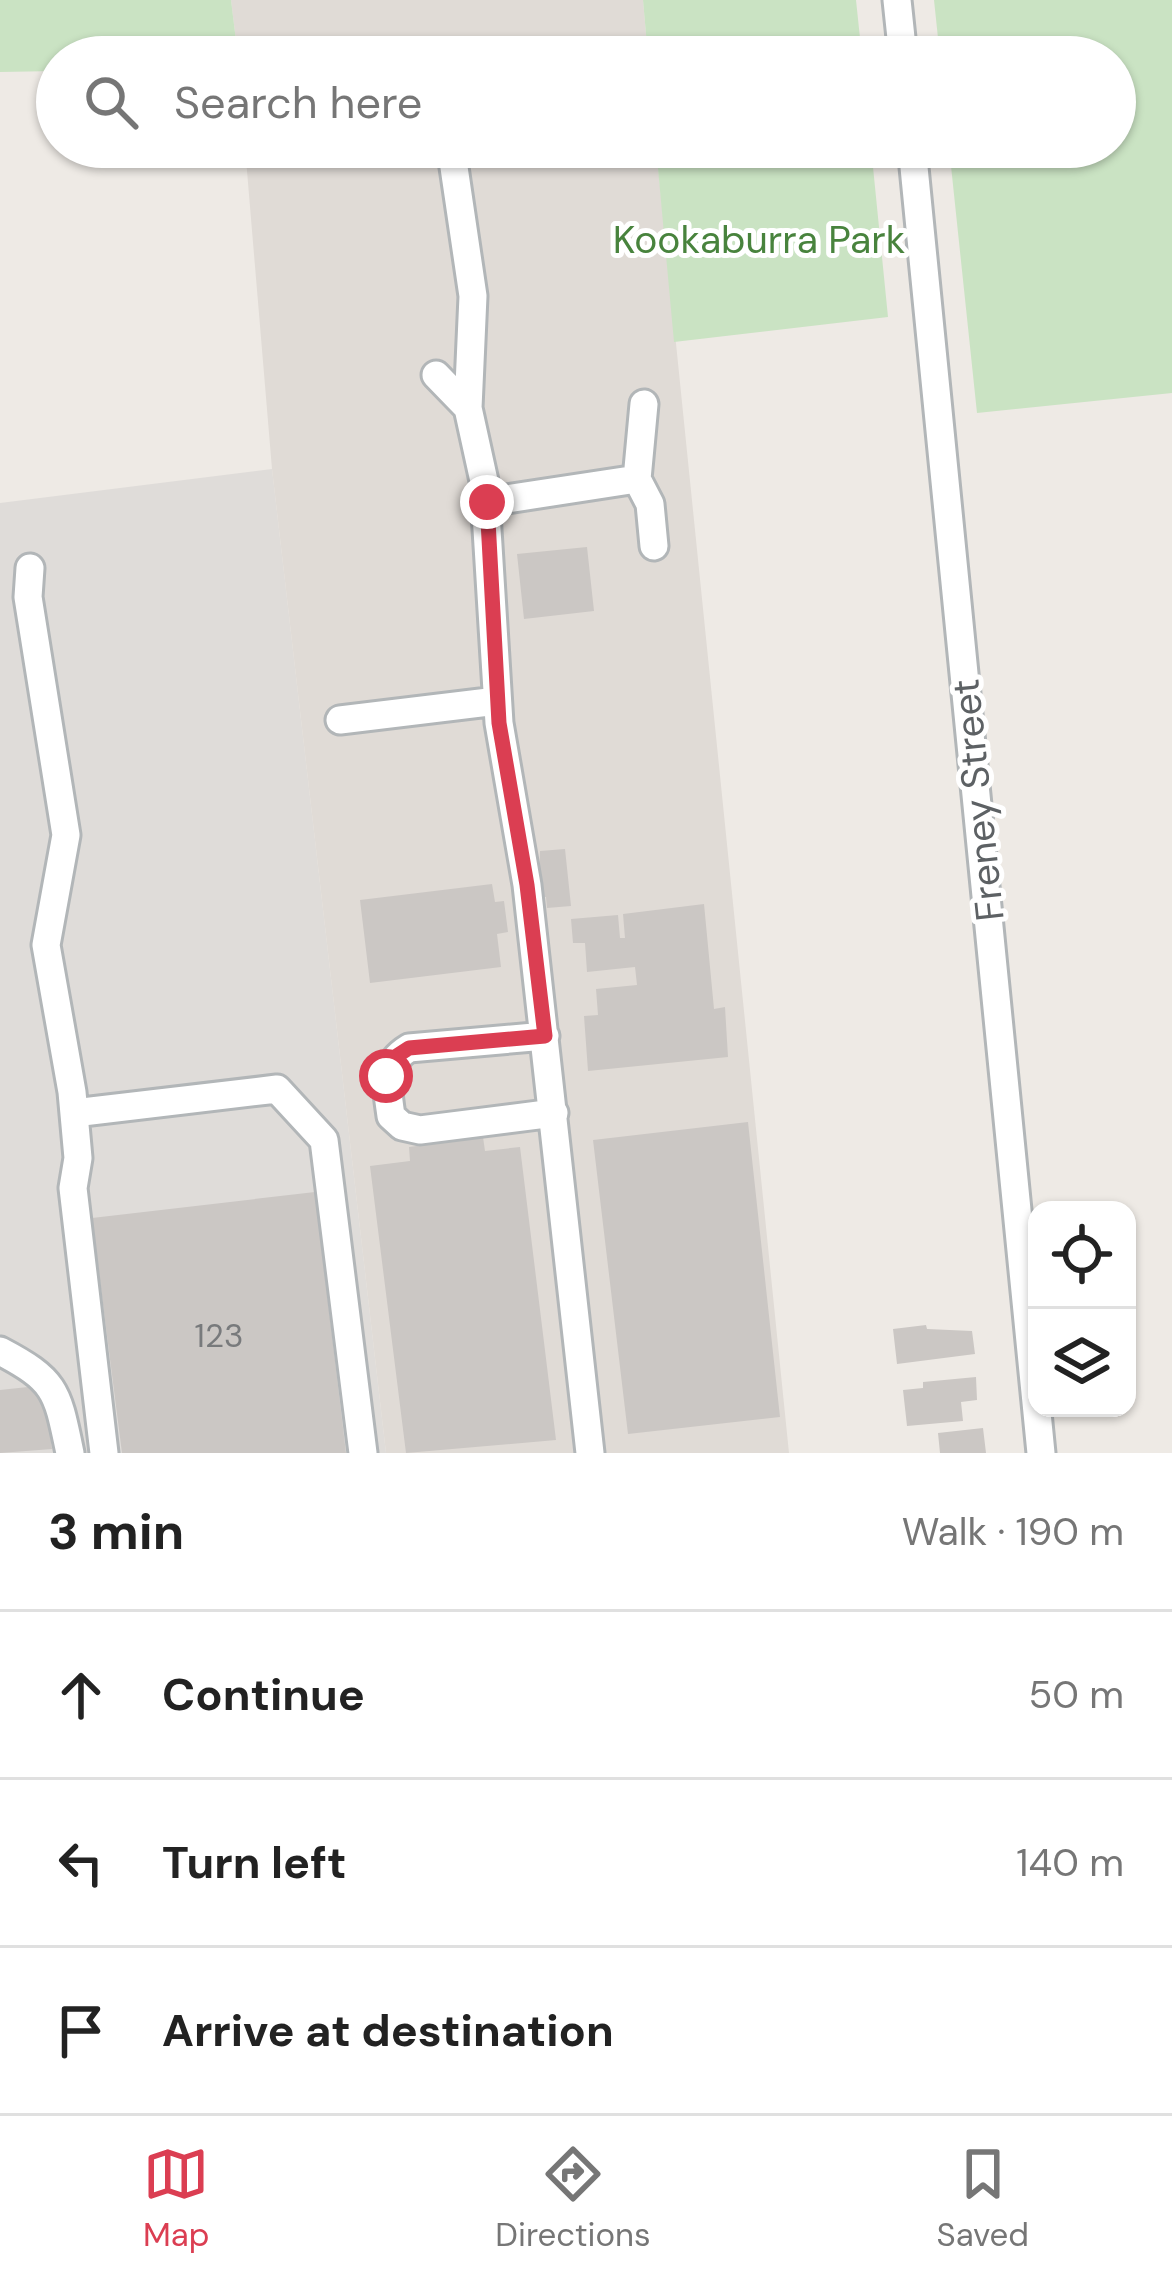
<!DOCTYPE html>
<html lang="en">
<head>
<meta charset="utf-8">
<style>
  body { margin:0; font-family:"DM Sans",sans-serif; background:#f6f6f6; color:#222 }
  .controls { position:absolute; right:36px; bottom:36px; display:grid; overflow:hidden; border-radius:24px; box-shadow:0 3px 9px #0004 }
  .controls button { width:108px; height:108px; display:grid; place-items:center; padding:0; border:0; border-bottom:3px solid #e0e0e0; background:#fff; color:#222; font:60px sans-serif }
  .stop { position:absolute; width:36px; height:36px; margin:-27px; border:9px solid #db3e52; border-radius:50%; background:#fff }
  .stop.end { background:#db3e52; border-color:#fff; box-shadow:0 3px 12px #0008 }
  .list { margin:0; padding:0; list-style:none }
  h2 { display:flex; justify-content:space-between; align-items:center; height:156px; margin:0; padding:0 48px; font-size:51px }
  h2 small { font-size:39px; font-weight:400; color:#767676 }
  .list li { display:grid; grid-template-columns:78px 1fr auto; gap:36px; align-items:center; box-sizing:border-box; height:168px; padding:0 48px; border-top:3px solid #e0e0e0 }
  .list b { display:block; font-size:45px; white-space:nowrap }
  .list em { font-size:39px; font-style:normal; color:#767676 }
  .icon { flex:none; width:66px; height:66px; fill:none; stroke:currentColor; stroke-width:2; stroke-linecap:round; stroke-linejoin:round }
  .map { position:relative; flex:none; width:1172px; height:1453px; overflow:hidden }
  .search { position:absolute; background:#fff; box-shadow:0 3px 9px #0004; left:36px; right:36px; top:36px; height:132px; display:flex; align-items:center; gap:30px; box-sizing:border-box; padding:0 42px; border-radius:66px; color:#767676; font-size:45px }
  .sheet { height:660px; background:#fff }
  nav { display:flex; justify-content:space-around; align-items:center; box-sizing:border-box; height:168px; border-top:3px solid #e0e0e0; background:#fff; font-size:33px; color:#767676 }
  nav a { display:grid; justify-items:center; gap:6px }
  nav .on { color:#db3e52 }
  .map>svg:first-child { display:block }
  .industrial { fill:#dfdcd9 }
  .education { fill:#e0dbd6 }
  .green { fill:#cae3c3 }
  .building { fill:#cbc7c4 }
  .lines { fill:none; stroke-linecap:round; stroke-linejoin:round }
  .minor-casing { stroke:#b2b6b8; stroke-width:33 }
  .minor { stroke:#fff; stroke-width:27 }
  .route { stroke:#db3e52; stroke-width:15 }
  .labels { text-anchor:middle; stroke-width:10; stroke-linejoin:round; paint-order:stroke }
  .number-label { font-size:33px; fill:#787a7c }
  .park-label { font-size:39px; fill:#48833d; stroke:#fff }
  .street-label { font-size:39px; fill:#5d6164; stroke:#fff }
</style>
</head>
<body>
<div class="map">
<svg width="1172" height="1453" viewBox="0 0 1172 1453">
  <rect width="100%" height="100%" fill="#eeeae5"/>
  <path class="industrial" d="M 272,469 L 386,1453 L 0,1453 L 0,503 Z"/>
  <path class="education" d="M 231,0 L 643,0 L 648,57 L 238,57 Z
    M 245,147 L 656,147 L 789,1453 L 386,1453 L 272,469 Z"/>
  <path class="green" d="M 0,0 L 231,0 L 238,57 L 57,57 L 57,71 L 0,72 Z
    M 643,0 L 856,0 L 862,57 L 648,57 Z
    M 934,0 L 1172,0 L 1172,393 L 977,413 L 949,147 L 1115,147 L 1115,57 L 940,57 Z
    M 656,147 L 871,147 L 888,317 L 674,342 Z"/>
  <path class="building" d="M 587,547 L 594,611 L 524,619 L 517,554 Z
    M 565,849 L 571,906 L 547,908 L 546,897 L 539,897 L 540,851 Z
    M 492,884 L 495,902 L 504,901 L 508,932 L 497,934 L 501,967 L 370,983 L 360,900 Z
    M 704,904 L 714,1009 L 725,1007 L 728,1057 L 588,1071 L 584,1016 L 598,1015 L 596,989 L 637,985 L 635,967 L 587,972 L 585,943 L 573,943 L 571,919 L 618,915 L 620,938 L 625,938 L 623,914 Z
    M 748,1122 L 780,1417 L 628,1434 L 593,1140 Z
    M 483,1137 L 485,1151 L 520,1147 L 556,1440 L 406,1453 L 370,1166 L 410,1161 L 409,1147 Z
    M 315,1192 L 346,1453 L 122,1453 L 92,1218 Z
    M 926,1325 L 927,1329 L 972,1331 L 975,1354 L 897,1364 L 893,1329 Z
    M 976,1377 L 977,1400 L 961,1402 L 963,1421 L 907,1426 L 903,1390 L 923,1388 L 923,1382 Z
    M 37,1386 L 39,1400 L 46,1400 L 52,1449 L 0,1453 L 0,1390 Z
    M 983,1428 L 986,1453 L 940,1453 L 938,1433 Z"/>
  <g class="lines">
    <g class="minor-casing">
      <path id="minor" d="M 897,0 L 903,57
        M 451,147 L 473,296 L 468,408
        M 912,147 L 1041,1453
        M 436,375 L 468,408 L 484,481 L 499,723 L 527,885 L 590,1453
        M 637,479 L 650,504 L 654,546
        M 487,502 L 637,479 L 644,404
        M 30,568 L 28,597 L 66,835 L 46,945 L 72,1092 L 78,1158 L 73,1188 L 104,1453
        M 340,720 L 497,701
        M 545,1036 L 409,1048 C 381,1065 387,1086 391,1116 L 402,1126 L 420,1130 L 554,1113
        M 74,1113 L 277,1089 L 324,1140 L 363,1453
        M 0,1351 C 57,1381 57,1391 70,1453"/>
    </g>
    <use href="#minor" class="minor"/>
  </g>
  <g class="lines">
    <path class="route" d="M 386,1076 L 392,1059 L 409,1048 L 545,1036 L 527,885 L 499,723 L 487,502"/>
  </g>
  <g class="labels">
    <g class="number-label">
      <text x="219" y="1347">123</text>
    </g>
    <g class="park-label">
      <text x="759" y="253">Kookaburra Park</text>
    </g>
    <g class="street-label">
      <text transform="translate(977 800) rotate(-96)" y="14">Freney Street</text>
    </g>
  </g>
</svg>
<div class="controls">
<button><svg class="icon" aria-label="locate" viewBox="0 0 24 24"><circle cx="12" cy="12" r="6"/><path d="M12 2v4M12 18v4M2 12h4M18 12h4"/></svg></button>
<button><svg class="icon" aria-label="layers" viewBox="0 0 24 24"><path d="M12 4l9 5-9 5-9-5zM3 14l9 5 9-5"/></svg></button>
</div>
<div class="stop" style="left:386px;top:1076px"></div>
<div class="stop end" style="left:487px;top:502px"></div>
<div class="search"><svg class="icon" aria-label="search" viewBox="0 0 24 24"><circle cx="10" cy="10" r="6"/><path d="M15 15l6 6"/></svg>Search here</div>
</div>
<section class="sheet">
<h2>3 min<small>Walk · 190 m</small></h2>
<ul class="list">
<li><svg class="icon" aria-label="ahead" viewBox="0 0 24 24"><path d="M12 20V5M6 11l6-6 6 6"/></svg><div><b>Continue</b></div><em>50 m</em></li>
<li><svg class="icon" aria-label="left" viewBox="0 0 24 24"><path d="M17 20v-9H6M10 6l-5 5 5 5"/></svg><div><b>Turn left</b></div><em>140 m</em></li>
<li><svg class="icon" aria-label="arrive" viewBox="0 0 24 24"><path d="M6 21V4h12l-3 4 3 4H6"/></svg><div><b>Arrive at destination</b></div></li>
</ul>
</section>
<nav>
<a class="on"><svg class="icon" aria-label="map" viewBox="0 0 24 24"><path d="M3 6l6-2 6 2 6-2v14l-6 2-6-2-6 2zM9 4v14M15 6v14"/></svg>Map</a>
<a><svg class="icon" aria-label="directions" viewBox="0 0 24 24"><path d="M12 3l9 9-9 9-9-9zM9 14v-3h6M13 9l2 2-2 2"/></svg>Directions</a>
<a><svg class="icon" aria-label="saved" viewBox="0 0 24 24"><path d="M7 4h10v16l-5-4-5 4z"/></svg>Saved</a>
</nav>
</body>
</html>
